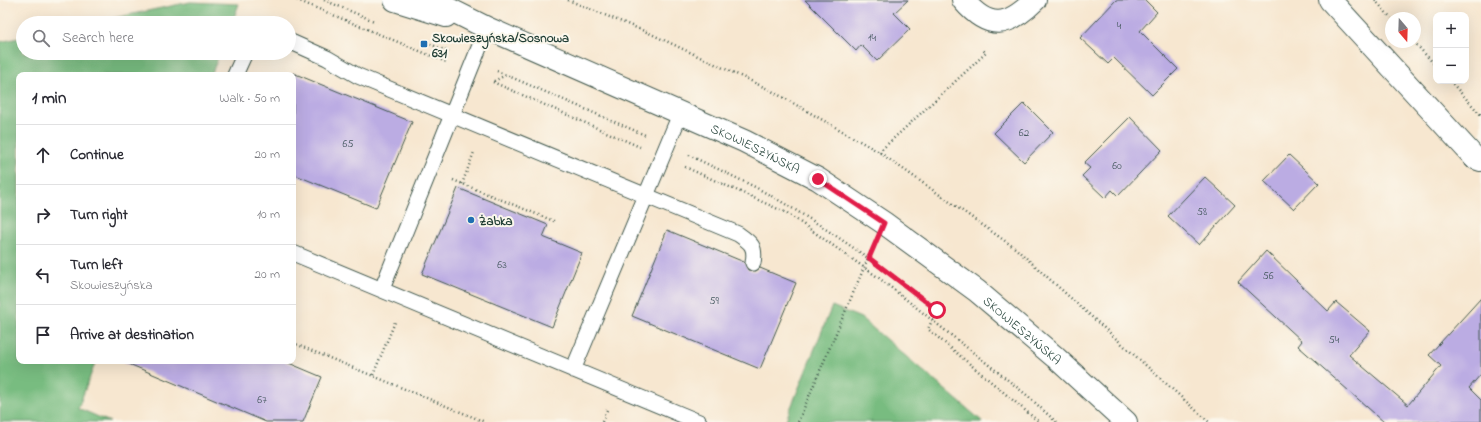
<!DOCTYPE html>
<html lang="en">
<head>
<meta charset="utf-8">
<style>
  body { margin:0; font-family:"Indie Flower",sans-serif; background:#f2f2f3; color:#2b2b33 }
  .controls { position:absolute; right:12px; top:12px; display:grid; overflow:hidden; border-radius:8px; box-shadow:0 4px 16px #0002 }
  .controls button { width:36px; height:36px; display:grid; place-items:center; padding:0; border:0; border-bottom:1px solid #e1e1e2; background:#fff; color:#2b2b33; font:20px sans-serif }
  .compass { position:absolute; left:1385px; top:12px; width:36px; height:36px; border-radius:50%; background:#fff; box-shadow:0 4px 16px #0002; rotate:161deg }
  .stop { position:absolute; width:12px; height:12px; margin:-9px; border:3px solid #e11d48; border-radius:50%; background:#fff }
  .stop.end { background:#e11d48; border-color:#fff; box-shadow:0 1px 4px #0008 }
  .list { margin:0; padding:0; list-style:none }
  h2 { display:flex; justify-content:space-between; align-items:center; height:52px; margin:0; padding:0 16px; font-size:17px }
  h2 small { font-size:13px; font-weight:400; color:#7c7c81 }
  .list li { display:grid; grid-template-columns:26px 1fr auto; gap:12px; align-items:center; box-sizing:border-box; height:60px; padding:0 16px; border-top:1px solid #e1e1e2 }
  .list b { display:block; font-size:15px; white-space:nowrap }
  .list p { margin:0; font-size:13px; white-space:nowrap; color:#7c7c81 }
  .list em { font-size:13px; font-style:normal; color:#7c7c81 }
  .icon { flex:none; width:22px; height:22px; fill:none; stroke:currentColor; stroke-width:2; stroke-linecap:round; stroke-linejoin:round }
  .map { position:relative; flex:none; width:1481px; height:422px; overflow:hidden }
  .search { position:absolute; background:#fff; box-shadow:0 4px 16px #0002; left:16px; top:16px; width:280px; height:44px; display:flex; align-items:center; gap:10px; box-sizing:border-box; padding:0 14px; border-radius:22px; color:#7c7c81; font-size:15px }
  .panel { position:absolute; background:#fff; box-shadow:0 4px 16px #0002; left:16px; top:72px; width:280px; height:292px; border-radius:8px }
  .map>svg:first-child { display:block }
  .forest { fill:#78bc80; stroke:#4c7c5a }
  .building { fill:#bbace3 }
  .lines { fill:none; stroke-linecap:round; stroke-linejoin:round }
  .service-casing { stroke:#3f564b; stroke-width:17 }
  .minor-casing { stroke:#3f564b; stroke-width:24 }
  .tertiary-casing { stroke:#3f564b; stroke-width:24 }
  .path { stroke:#3f564b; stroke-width:2.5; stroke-dasharray:1 3; stroke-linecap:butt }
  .service { stroke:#fff; stroke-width:15 }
  .minor { stroke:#fff; stroke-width:22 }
  .tertiary { stroke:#fff; stroke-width:22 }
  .route { stroke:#e11d48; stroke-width:5 }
  .poi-dot { fill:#1f6fb2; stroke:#fbf7ec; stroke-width:1.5 }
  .labels { text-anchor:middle; stroke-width:4; stroke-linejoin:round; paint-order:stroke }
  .number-label { font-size:11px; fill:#465960 }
  .poi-label { font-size:13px; font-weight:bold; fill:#1f3d34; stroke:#fbf7ec; text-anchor:start }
  .street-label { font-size:13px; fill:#1f3d34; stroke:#fbf7ec }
</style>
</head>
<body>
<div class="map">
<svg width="1481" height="422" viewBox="0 0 1481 422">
  <rect width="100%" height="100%" fill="#fbf7ec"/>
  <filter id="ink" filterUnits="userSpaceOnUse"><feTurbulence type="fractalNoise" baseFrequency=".025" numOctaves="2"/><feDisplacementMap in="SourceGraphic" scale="8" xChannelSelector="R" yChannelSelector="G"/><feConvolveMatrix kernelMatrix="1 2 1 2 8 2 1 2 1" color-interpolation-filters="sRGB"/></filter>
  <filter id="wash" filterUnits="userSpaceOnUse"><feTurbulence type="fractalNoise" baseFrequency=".012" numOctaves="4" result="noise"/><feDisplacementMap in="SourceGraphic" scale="16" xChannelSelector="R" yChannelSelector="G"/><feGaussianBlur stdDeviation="0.9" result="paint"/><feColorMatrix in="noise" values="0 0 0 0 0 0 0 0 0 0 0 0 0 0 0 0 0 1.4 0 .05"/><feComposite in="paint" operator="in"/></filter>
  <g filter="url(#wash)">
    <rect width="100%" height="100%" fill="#f7e7d0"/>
    <path class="forest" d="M 190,2 L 239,4 L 232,23 L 90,23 Z
      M 23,37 L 23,53 L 220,53 L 211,75 L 19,75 L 19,361 L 96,361 L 78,408 L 110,422 L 0,422 L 0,42 Z
      M 832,306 L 861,318 L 983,422 L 785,422 Z"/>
    <g id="blocks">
      <path class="building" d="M 805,0 L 908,0 L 894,13 L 910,29 L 877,61 L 861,45 L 856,51 Z
        M 1116,0 L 1145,0 L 1157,12 L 1140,31 L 1178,69 L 1152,95 L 1114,58 L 1108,64 L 1080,38 Z
        M 293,73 L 412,122 L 376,208 L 293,174 Z
        M 1024,103 L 1053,132 L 1024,162 L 994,133 Z
        M 1130,117 L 1162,150 L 1118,196 L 1112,190 L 1105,198 L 1082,176 L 1090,168 L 1084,163 Z
        M 1289,155 L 1319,183 L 1294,209 L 1264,181 Z
        M 1205,177 L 1235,205 L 1199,245 L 1168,216 Z
        M 458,188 L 548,225 L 543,237 L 582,253 L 552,327 L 422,274 Z
        M 667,230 L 744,262 L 748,270 L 756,271 L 760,268 L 796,283 L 760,369 L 632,316 Z
        M 1266,251 L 1328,311 L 1336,302 L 1370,331 L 1349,355 L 1408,405 L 1441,366 L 1429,355 L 1481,298 L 1481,374 L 1469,388 L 1481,400 L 1481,422 L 1384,422 L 1298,346 L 1302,341 L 1238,282 Z
        M 122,361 L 284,361 L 322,377 L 303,422 L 266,422 Z"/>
    </g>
  </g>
  <g filter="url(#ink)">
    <use href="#blocks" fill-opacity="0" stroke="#3f564b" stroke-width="1"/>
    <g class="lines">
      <g class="service-casing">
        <path id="service" d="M 289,41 L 327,58 L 358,76 L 738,234 C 751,243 756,246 753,263
          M 235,75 L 245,53
          M 293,253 L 699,422
          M 382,289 L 487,28
          M 573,370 L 681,112"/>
      </g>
      <g class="minor-casing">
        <path id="minor" d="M 963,0 C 989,31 1008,27 1035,0
          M 1330,0 L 1475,158 L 1481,160"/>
      </g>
      <g class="tertiary-casing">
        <g id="tertiary">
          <path d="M 395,0 L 446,16"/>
          <path id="s1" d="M 431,0 L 487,28 L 744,141 L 818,179 L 884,223 L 977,291 L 1055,357 L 1126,422"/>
        </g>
      </g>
      <path class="path" d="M 297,0 L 446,62
        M 324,0 L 374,21
        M 568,0 L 649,33 L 770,90 L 879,152 L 1015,248 L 1209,422
        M 1375,0 L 1391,18
        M 423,41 L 449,52
        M 1414,42 L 1436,66
        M 497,71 L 645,135
        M 494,81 L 506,75
        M 1450,81 L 1481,115
        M 493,82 L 640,147
        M 879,152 L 986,53 L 982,49
        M 689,155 C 711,166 733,176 755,187 C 820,222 880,265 937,310 L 928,329 L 1039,422
        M 685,167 L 787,213 L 879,278 L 1028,396 L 1056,422
        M 453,180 L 556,222
        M 462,184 L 474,152
        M 293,343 L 485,422
        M 373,375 L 395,322
        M 602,422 L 607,410
        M 798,422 L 872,249"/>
      <use href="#service" class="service"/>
      <use href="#minor" class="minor"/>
      <use href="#tertiary" class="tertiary"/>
    </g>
  </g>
  <g class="lines" filter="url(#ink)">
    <path class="route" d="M 818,179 L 884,223 L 869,258 L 937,310"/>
  </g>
  <g class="poi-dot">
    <rect x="420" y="40" width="8" height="8" rx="2"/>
    <circle cx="471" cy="220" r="4"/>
  </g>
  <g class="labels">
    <g class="number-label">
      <text x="1119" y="29">4</text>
      <text x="872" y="41">14</text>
      <text x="1024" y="136">62</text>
      <text x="348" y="147">65</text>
      <text x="1117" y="169">60</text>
      <text x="1202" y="215">58</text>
      <text x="502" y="268">63</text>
      <text x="1268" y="279">56</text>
      <text x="714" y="304">59</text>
      <text x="1334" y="343">54</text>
      <text x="262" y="403">67</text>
    </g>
    <g class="poi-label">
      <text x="432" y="42">Skowieszyńska/Sosnowa<tspan x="432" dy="15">631</tspan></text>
      <text x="479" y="225">Żabka</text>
    </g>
    <g class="street-label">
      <text dy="5" stroke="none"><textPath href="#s1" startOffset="357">SKOWIESZYŃSKA</textPath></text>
      <text dy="5" stroke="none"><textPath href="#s1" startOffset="681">SKOWIESZYŃSKA</textPath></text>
    </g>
  </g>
</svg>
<div class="controls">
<button>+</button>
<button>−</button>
</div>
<svg class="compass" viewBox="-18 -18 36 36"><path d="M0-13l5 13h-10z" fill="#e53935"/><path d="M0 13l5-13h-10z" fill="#7c7c81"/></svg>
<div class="stop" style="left:937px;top:310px"></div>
<div class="stop end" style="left:818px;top:179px"></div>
<div class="search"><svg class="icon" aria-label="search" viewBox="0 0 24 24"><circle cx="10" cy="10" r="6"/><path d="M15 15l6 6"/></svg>Search here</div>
<section class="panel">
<h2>1 min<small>Walk · 50 m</small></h2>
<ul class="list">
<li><svg class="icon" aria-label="ahead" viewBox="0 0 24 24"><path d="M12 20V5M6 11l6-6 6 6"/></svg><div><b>Continue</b></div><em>20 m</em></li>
<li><svg class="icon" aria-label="right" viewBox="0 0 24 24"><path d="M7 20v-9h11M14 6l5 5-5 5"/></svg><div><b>Turn right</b></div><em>10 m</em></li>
<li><svg class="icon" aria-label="left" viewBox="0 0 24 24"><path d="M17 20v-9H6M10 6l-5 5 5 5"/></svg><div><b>Turn left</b><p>Skowieszyńska</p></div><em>20 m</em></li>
<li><svg class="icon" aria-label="arrive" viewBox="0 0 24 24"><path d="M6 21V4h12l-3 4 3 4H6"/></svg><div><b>Arrive at destination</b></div></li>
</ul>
</section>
</div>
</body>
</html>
